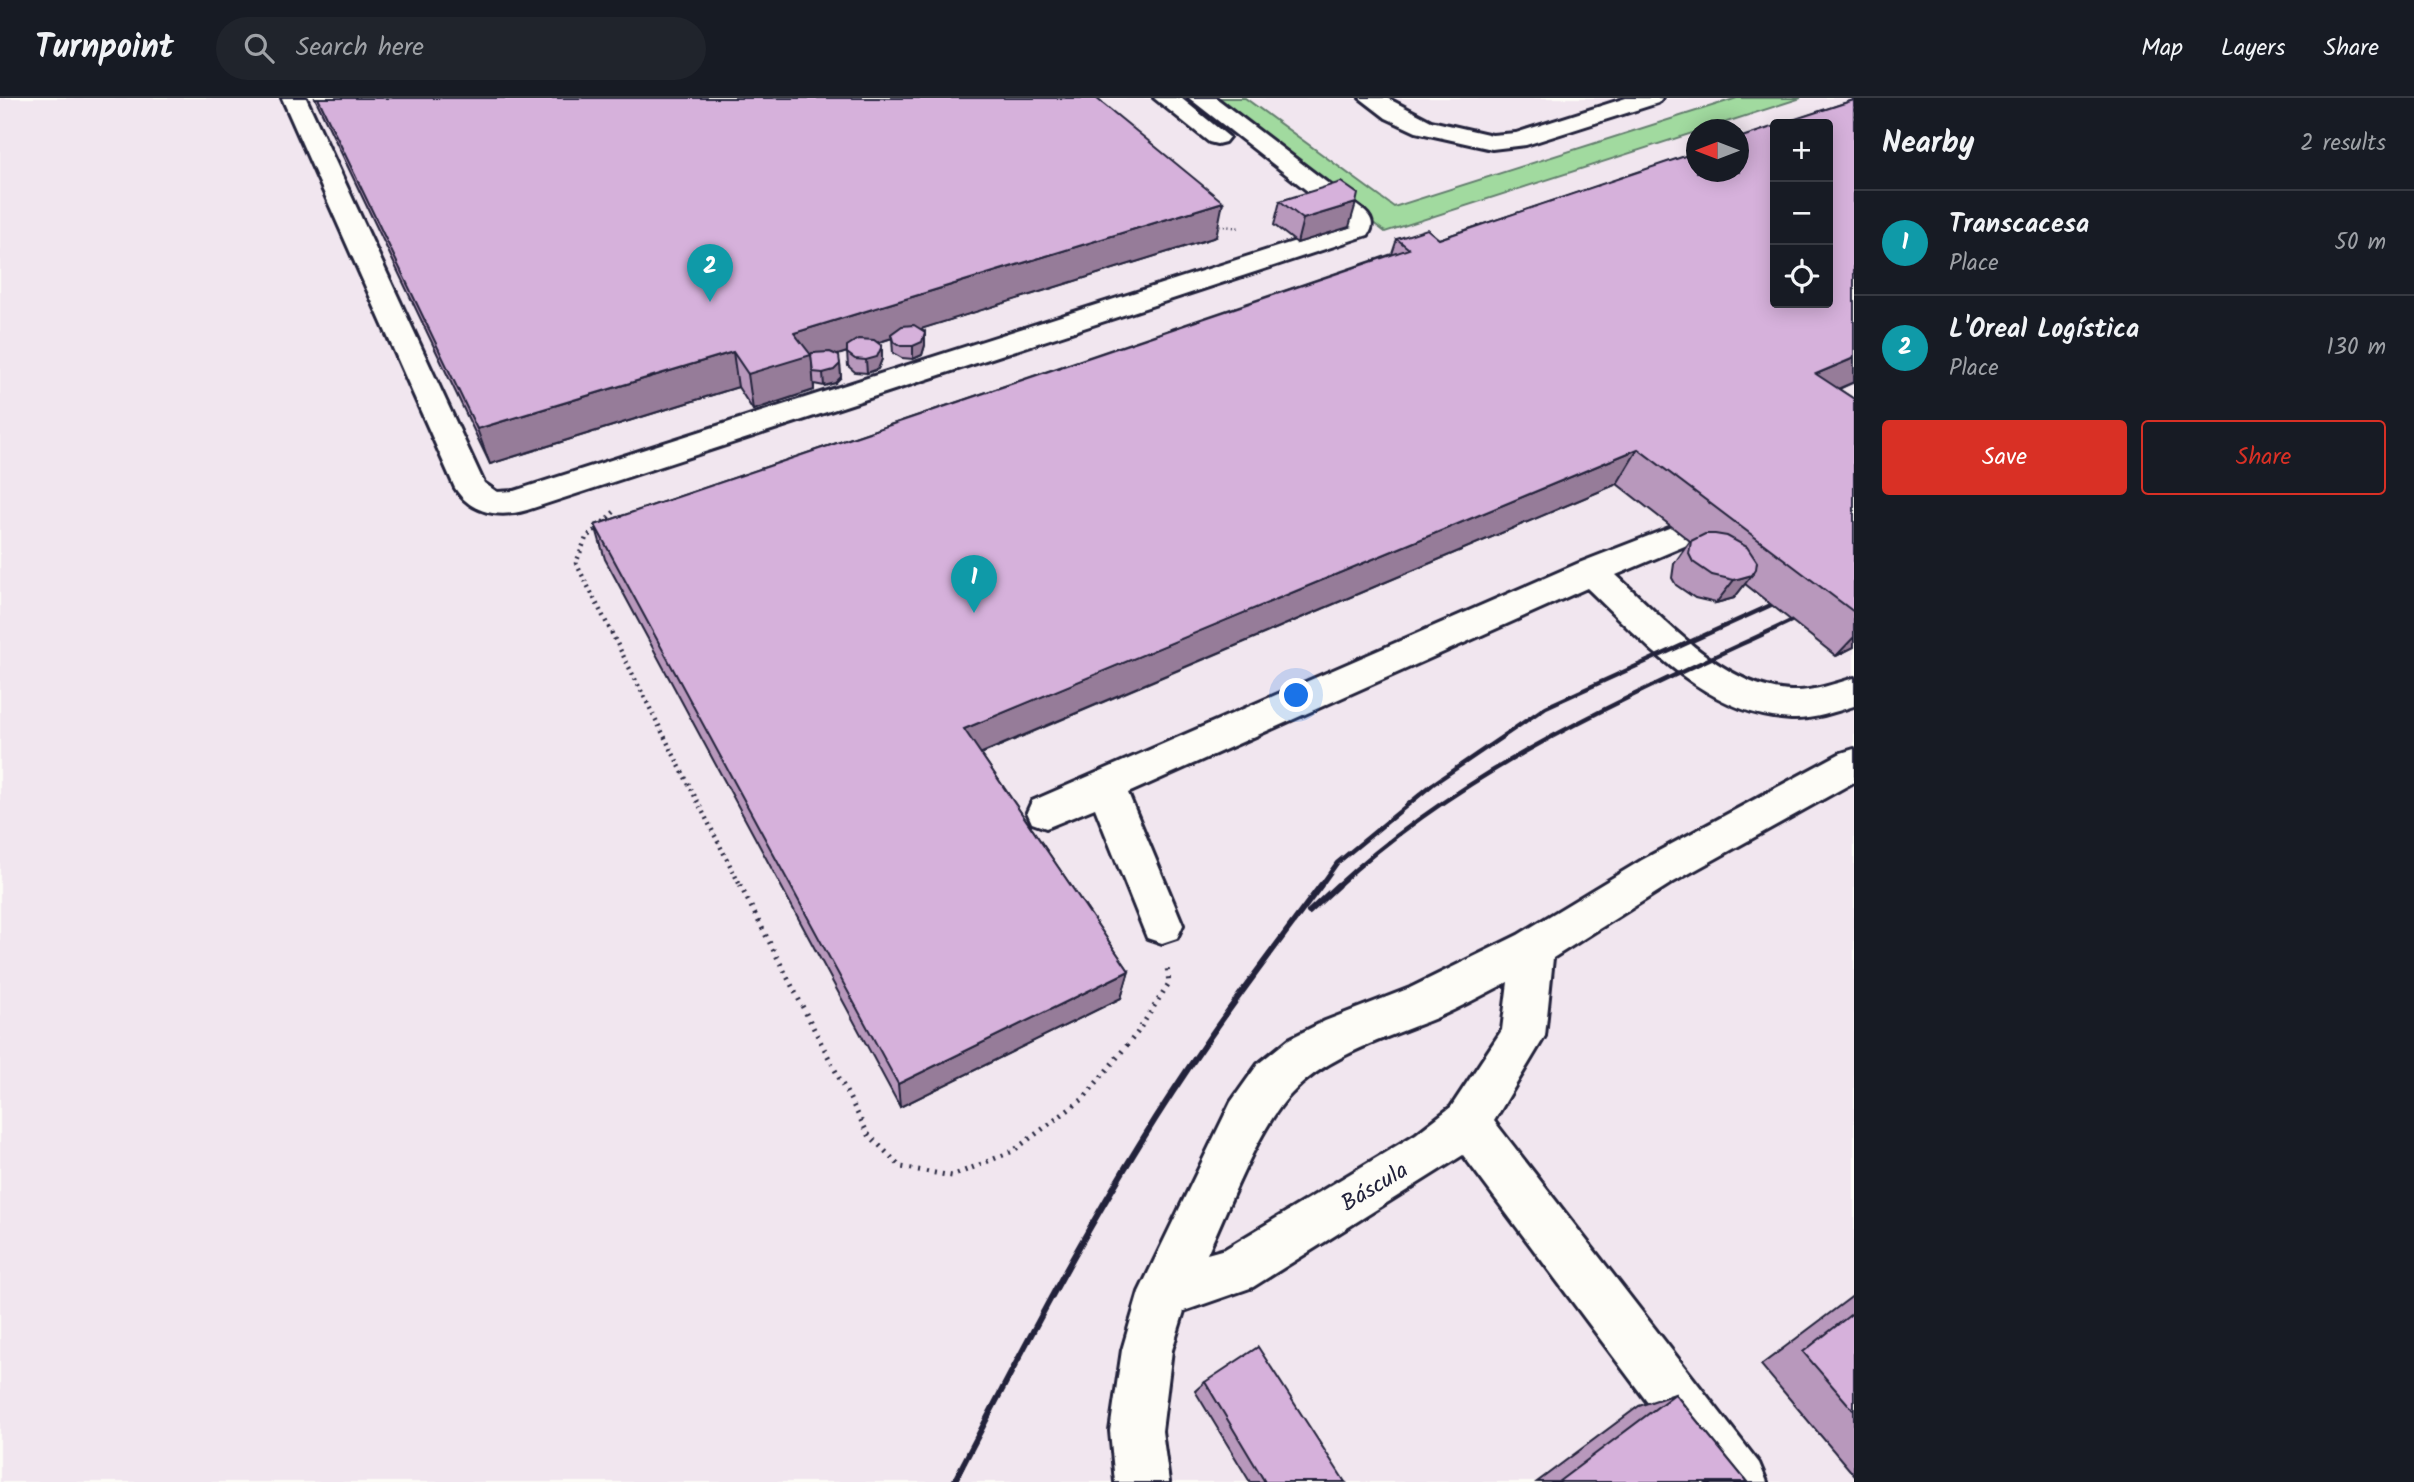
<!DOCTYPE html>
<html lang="en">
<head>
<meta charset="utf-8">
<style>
  body { margin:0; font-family:Kalam,sans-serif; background:#20242c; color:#f1f3f6 }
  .controls { position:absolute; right:21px; top:21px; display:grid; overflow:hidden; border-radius:7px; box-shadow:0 4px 18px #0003 }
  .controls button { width:63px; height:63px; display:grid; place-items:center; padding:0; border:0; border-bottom:2px solid #363941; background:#171b24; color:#f1f3f6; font:35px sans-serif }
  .compass { position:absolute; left:1686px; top:21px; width:63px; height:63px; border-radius:50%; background:#171b24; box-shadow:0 4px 18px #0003; rotate:270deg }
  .you { position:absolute; left:1297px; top:598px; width:24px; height:24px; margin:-18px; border:5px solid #fff; border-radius:50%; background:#1a73e8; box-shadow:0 0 0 10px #1a73e833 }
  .badge { display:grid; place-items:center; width:46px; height:46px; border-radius:50%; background:#d93025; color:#fff; font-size:23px; font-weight:700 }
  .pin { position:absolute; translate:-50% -58px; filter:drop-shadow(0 2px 4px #0008) }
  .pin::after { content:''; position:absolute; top:37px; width:24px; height:21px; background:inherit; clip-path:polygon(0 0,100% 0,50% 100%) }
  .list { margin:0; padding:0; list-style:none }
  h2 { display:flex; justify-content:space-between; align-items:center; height:91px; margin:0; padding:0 28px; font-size:30px }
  h2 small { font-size:23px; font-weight:400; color:#9ea1a6 }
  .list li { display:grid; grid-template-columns:46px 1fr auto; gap:21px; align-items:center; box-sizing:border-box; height:105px; padding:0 28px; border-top:2px solid #363941 }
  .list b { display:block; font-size:26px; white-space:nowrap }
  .list p { margin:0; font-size:23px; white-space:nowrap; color:#9ea1a6 }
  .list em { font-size:23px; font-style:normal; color:#9ea1a6 }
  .actions { display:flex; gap:14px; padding:21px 28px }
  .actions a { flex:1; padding:16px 0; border:2px solid #d93025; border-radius:7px; text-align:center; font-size:24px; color:#d93025 }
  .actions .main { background:#d93025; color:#fff }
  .icon { flex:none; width:38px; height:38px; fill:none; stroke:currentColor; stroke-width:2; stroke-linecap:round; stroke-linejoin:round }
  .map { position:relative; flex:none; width:1854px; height:1384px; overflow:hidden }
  header { display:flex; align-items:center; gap:42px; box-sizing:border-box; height:98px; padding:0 35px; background:#171b24; border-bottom:2px solid #363941 }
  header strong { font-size:33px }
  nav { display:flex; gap:38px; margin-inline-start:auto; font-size:24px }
  .search { width:490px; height:63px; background:#20242c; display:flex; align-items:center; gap:18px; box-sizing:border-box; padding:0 24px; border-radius:38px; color:#9ea1a6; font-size:26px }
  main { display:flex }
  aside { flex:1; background:#171b24 }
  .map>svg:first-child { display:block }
  .built { fill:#f1e6ef; fill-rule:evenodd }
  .green { fill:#a1da9f; stroke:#627e6d; stroke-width:2 }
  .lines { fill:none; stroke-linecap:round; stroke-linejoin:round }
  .minor-casing { stroke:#22223b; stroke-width:6 }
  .path-far2 { stroke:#22223b; stroke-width:2.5; stroke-dasharray:1 3.5; stroke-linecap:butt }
  .path-far1 { stroke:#22223b; stroke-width:4.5; stroke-dasharray:2 4.5; stroke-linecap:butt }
  .path { stroke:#22223b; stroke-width:5; stroke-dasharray:2 6; stroke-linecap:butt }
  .minor { fill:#fdfcf7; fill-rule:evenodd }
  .rail-far1 { stroke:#22223b; stroke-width:4.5 }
  .rail { stroke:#22223b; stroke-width:6 }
  .wall { fill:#b898bc; stroke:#22223b; stroke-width:2 }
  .shaded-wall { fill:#967c99; stroke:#22223b; stroke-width:2 }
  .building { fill:#d6b1db; stroke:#22223b; stroke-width:2 }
  .labels { text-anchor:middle; stroke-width:7; stroke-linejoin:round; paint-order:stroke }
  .near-street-label { font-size:23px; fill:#22223b; stroke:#fdfcf7 }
</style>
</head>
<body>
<header>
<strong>Turnpoint</strong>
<div class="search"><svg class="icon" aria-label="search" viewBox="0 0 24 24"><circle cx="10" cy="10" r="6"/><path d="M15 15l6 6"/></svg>Search here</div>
<nav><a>Map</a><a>Layers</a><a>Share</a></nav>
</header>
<main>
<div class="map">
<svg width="1854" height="1384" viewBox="0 0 1854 1384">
  <rect width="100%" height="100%" fill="#fdfcf7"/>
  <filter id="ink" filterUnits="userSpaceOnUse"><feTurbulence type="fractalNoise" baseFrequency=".0143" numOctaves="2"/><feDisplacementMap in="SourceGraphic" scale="14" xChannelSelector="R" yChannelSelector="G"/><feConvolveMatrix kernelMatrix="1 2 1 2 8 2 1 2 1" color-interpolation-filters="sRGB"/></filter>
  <g filter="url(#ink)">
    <path class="built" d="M 0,0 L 1854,0 L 1854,1384 L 0,1384 ZM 1775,26 L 1828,26 L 1828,205 L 1775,205 ZM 1696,32 L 1738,32 L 1738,74 L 1696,74 Z"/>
    <path class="green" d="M 1211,0 L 1245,0 L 1394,109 L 1737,0 L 1801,0 L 1385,134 Z"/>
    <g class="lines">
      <g class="minor-casing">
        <path id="minor" d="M 282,0 L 306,0 L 484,385 L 497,394 L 514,393 L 1346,127 L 1346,123 L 1189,0 L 1216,0 L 1364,113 C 1372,120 1375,127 1368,137 L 527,412 C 500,420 471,416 455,390 Z
          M 1154,0 L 1181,0 L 1229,39 L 1225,44 L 1217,46 L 1209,44 Z
          M 1360,0 L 1387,0 L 1431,23 L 1492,37 L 1516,35 L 1626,0 L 1662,0 L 1658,5 L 1526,47 L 1492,51 L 1416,34 L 1386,20 Z
          M 1682,425 L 1694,428 L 1698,436 L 1694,444 L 1616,477 C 1663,520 1724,590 1791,593 C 1812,594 1834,586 1854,580 L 1854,608 C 1834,614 1812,622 1791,621 C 1706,617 1644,544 1587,490 L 1128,695 L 1183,827 L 1177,840 L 1162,845 L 1147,840 L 1095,710 L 1046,730 L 1032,725 L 1027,714 L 1032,703 L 1579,465 Z
          M 1854,651 L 1854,684 L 1670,786 L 1553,860 L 1545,938 L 1494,1023 L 1759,1365 L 1767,1384 L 1707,1384 L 1463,1057 L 1253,1189 L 1184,1213 L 1172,1252 L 1162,1333 L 1169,1384 L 1115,1384 L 1110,1333 L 1122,1252 L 1139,1194 L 1231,1004 L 1258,966 L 1289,941 L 1325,923 L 1410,890 L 1518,837 L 1642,762 L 1841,655 ZM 1508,884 L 1502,932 L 1451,1009 L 1416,1036 L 1225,1151 L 1207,1156 C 1228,1111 1258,1030 1291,996 C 1329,956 1387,940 1436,920 C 1461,909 1484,896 1508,884 Z"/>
      </g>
      <path class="path-far2" d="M 1215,127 L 1241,130"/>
      <path class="path-far1" d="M 614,414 L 586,440 L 576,465 L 741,789"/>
      <path class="path" d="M 740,787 L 868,1036 L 901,1069 L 952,1078 L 1013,1053 L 1083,1001 L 1137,935 L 1169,885 L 1167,869"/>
      <use href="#minor" class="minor"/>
      <path class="rail-far1" d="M 1320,789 L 1337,765 L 1433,686 L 1546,609 L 1771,507
        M 1336,789 C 1467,667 1631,598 1791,523"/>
      <path class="rail" d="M 1309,814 L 1338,787
        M 954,1384 C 1031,1235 1109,1084 1205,946 C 1242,892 1282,840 1321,787"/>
    </g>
    <path class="wall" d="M 315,0 L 1096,0 L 1216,139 L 920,231 L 925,234 L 925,247 L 922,257 L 913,261 L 902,260 L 893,255 L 892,240 L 877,245 L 882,248 L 882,261 L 878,271 L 867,275 L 855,274 L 848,268 L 847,254 L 837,257 L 840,266 L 841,279 L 835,285 L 824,288 L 814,286 L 814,292 L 753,312 L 738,289 L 490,366 Z
      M 1854,2 L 1854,284 L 1839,291 L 1854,301 L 1854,549 L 1836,558 L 1745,486 L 1734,500 L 1716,505 L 1695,500 L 1676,487 L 1672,480 L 1674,466 L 1690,443 L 1617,386 L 981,656 L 1129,873 L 1121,900 L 900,1009 L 605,461 L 595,427 L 1392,156 L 1397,141 L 1439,141 Z
      M 1280,103 L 1349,129 L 1297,145 L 1274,127 Z
      M 1854,1197 L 1854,1377 L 1761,1267 Z
      M 1205,1284 L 1345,1384 L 1250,1384 L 1195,1293 Z
      M 1675,1296 L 1747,1384 L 1537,1384 L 1639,1308 Z"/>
    <path class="shaded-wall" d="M 1223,104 L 1216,139 L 892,240 L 891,236 L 892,240 L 812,265 L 814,292 L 753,312 L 748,276 L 794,235 Z
      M 1356,105 L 1349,129 L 1297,145 L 1303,121 Z
      M 925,234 L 925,247 L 922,257 L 913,261 L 913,248 Z
      M 882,248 L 882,261 L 878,271 L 867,275 L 866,262 Z
      M 733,254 L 738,289 L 490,366 L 477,331 Z
      M 1854,260 L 1854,284 L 1791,311 L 1816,276 Z
      M 840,266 L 841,279 L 835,285 L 824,288 L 823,275 Z
      M 1638,351 L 1617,386 L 963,663 L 964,631 Z
      M 1752,477 L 1734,500 L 1716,505 L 1734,482 Z
      M 1854,539 L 1854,549 L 1836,558 Z
      M 1129,873 L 1121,900 L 900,1009 L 898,986 Z"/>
    <path class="building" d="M 318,0 L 1096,0 L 1223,104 L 794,235 L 811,257 L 748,276 L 733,254 L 477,331 Z
      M 1854,2 L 1854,260 L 1816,276 L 1854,301 L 1854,514 L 1638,351 L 964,631 L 1129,873 L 898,986 L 595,427 L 1409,151 L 1397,141 L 1427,131 L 1439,141 L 1697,54 L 1697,74 L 1739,74 L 1739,40 L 1775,28 L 1775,205 L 1828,205 L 1828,26 L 1780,26 Z
      M 1341,84 L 1358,96 L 1356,105 L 1303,121 L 1280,103 Z
      M 914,227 L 925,234 L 922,244 L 913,248 L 901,248 L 893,243 L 891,236 L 902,228 Z
      M 858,241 L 874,242 L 882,248 L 877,259 L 866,262 L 855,261 L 847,255 L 847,248 Z
      M 830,254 L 839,258 L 840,266 L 834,272 L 823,275 L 813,274 L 811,257 L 812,255 Z
      M 1705,436 L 1715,436 L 1727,438 L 1747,449 L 1757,464 L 1756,471 L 1752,477 L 1734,482 L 1712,477 L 1693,464 L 1689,456 L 1691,443 Z
      M 1854,1214 L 1854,1313 L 1803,1254 Z
      M 1258,1249 L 1345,1384 L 1265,1384 L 1205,1284 Z
      M 1675,1296 L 1747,1384 L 1558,1384 Z"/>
  </g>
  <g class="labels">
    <g class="near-street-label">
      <text transform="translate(1374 1088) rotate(-31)" y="8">Báscula</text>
    </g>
  </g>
</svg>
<div class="controls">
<button>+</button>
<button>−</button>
<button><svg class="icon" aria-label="locate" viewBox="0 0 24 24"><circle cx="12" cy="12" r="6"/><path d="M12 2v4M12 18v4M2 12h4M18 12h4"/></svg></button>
</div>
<svg class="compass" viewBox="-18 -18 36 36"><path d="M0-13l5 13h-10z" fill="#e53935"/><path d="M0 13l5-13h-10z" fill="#9ea1a6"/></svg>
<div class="you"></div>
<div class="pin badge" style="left:974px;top:515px;background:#0f9aa8">1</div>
<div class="pin badge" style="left:710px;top:204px;background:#0f9aa8">2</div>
</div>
<aside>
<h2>Nearby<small>2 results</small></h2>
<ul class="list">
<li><span class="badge" style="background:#0f9aa8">1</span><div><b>Transcacesa</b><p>Place</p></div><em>50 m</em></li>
<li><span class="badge" style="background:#0f9aa8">2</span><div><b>L'Oreal Logística</b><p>Place</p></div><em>130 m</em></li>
</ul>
<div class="actions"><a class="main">Save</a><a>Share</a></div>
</aside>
</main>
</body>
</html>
